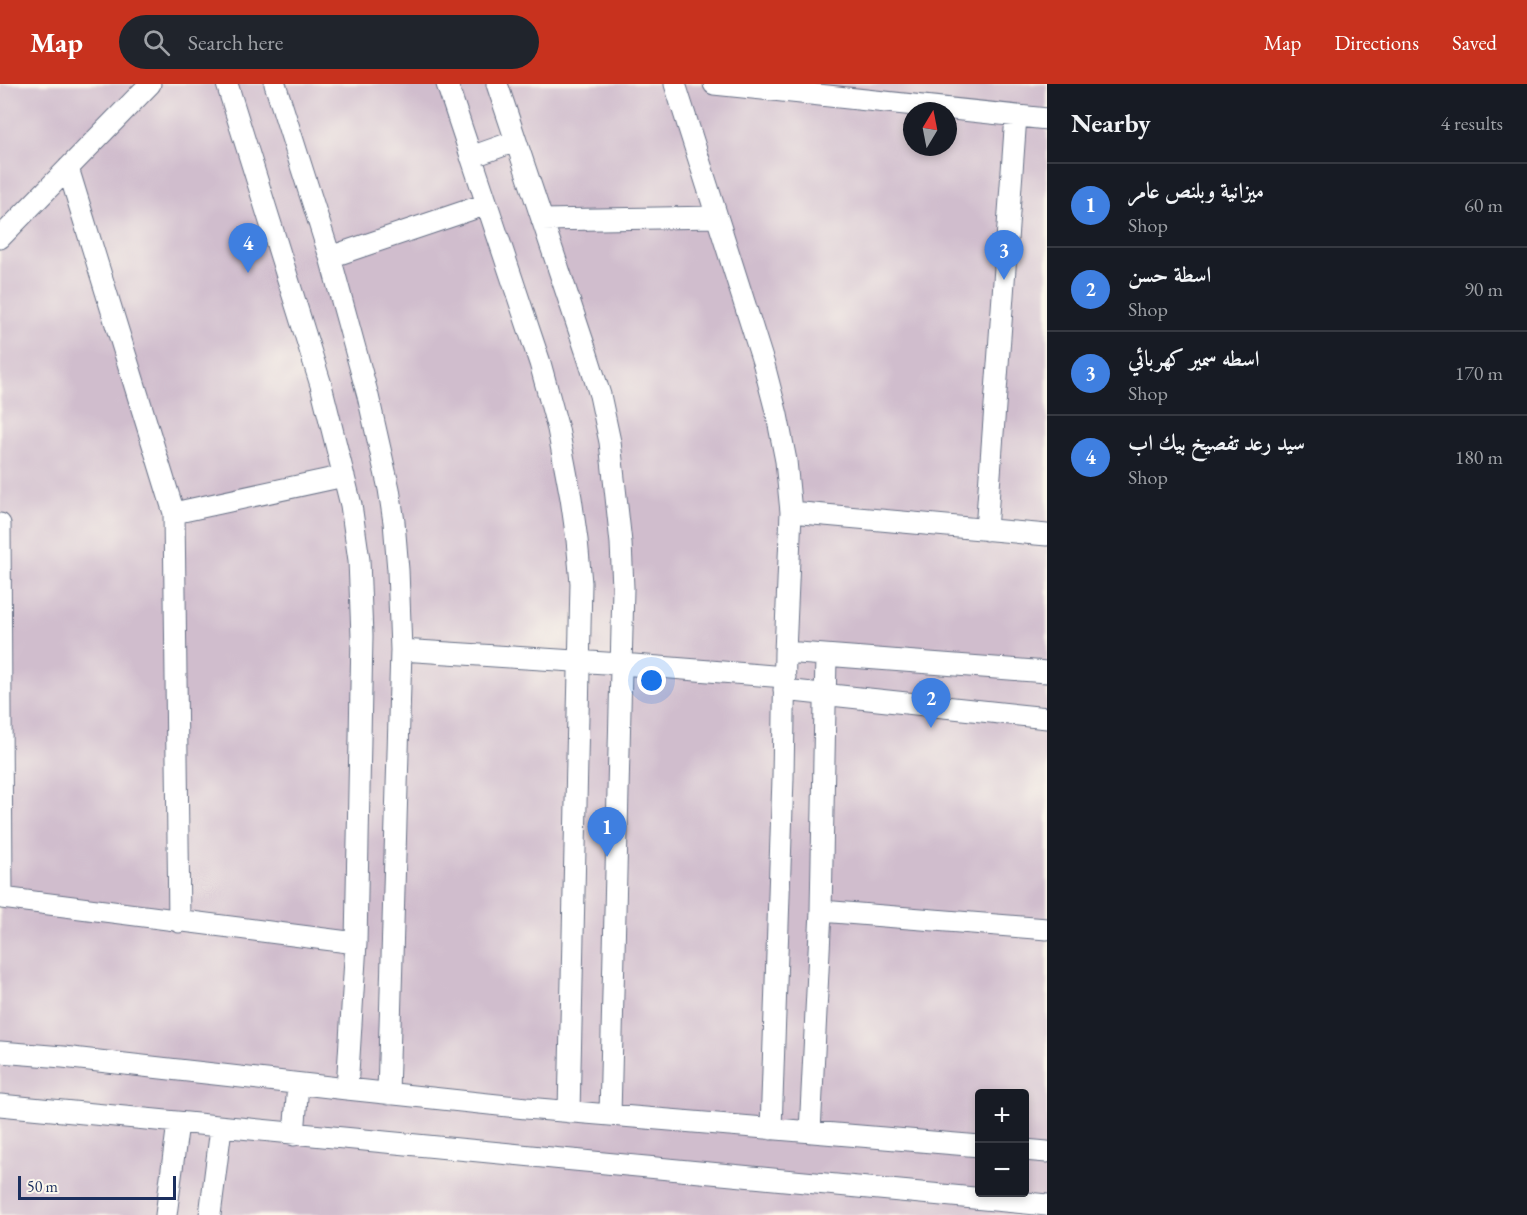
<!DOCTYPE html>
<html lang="en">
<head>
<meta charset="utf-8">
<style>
  body { margin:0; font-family:"EB Garamond",Amiri,serif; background:#20242c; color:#f1f3f6 }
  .controls { position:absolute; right:18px; bottom:18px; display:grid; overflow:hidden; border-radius:6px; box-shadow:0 3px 9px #0003 }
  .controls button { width:54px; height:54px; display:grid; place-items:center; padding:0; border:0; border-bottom:2px solid #363941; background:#171b24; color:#f1f3f6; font:30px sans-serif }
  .compass { position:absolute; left:903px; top:18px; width:54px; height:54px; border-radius:50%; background:#171b24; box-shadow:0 3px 9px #0003; rotate:10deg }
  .scale { position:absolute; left:18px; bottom:15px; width:158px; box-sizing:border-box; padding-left:6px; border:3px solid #1b2f5e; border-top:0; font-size:16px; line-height:21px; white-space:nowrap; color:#1b2f5e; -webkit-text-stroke:4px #fbf7ec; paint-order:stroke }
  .you { position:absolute; left:652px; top:597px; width:21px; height:21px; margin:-15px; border:4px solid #fff; border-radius:50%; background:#1a73e8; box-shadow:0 0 0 9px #1a73e833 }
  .badge { display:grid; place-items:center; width:39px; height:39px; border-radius:50%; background:#c8321e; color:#fff; font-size:20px; font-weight:700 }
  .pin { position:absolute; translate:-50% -50px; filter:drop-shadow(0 2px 3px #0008) }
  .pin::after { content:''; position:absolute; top:32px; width:21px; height:18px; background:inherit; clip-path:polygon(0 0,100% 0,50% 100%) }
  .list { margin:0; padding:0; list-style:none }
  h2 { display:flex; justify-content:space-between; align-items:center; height:78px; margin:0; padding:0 24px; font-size:26px }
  h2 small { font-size:20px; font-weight:400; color:#9ea1a6 }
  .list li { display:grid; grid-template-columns:39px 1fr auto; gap:18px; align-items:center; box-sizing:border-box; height:84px; padding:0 24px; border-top:2px solid #363941 }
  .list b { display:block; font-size:22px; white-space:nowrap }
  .list p { margin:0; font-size:20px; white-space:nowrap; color:#9ea1a6 }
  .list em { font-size:20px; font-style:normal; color:#9ea1a6 }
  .icon { flex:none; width:33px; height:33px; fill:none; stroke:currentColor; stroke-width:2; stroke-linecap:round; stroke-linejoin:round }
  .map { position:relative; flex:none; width:1047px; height:1131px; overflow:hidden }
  header { display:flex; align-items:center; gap:36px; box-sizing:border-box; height:84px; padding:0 30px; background:#c8321e; color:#fff }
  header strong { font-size:28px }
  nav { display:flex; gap:33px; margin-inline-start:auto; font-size:21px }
  .search { width:420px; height:54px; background:#20242c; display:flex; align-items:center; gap:15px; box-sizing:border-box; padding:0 21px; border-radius:33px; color:#9ea1a6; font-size:22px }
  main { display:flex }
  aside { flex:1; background:#171b24 }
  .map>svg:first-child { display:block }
  .industrial { fill:#d0bdcd; fill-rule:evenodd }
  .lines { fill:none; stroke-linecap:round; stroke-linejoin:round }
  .street-casing { stroke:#677086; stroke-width:23 }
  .street { stroke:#fff; stroke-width:21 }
</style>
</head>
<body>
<header>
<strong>Map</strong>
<div class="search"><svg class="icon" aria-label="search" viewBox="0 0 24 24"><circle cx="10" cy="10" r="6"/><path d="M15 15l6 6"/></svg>Search here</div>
<nav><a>Map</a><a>Directions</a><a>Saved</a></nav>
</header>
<main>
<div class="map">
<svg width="1047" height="1131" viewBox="0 0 1047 1131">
  <rect width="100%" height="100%" fill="#fbf7ec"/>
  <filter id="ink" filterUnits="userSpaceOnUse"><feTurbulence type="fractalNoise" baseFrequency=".0167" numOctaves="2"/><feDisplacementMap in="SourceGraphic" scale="12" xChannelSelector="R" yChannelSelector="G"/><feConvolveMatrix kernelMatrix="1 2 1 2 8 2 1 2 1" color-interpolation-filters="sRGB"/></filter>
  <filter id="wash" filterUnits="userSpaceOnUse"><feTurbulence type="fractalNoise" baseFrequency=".008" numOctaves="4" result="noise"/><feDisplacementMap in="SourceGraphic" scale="24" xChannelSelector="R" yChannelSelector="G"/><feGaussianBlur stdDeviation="1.35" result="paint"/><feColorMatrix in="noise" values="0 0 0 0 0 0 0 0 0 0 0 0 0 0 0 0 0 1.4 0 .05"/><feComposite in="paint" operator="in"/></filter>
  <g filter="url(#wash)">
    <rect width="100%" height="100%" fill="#f5e9d1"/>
    <path class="industrial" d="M 0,0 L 1047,0 L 1047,1131 L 0,1131 ZM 912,27 L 948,27 L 948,63 L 912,63 ZM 980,1010 L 1024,1010 L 1024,1108 L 980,1108 Z"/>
  </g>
  <g filter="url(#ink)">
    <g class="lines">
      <g class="street-casing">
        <path id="street" d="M 227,0 L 321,301 L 351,421 L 359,476 L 362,552 L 356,859 L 347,1005
          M 275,0 L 330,173 L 368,312 L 389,405 L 394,438 L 398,486 L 401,566 L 388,1010
          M 447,0 L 540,279 L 558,345 L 571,414 L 577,456 L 581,499 L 569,1028
          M 497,0 L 586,267 L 600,311 L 610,358 L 621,459 L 623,504 L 610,1031
          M 675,0 L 764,281 L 777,331 L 786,377 L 791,428 L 785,568 L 783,694 L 771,1045
          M 714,0 L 1047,35
          M 471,73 L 516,57
          M 68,84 L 174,429 L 179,838
          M 542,136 L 717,133
          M 0,154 L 150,0
          M 330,173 L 487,120
          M 791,428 L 1047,451
          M 174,429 L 344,392
          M 0,440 L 2,814 L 356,859
          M 986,446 L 1016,32
          M 401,566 L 621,580 L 785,593
          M 785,568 L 1047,588
          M 784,606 L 1047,634
          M 821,827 L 1047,845
          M 0,968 L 63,973 L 347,1005 L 526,1024 L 980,1062
          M 0,1021 C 349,1057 698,1086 1047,1121
          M 810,1048 L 821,827 L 826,572
          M 294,1051 L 298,1000
          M 1024,1066 L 1047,1068
          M 166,1131 L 178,1039
          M 210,1131 L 221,1044"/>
      </g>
      <use href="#street" class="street"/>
    </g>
  </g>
</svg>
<div class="controls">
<button>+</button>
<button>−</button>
</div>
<svg class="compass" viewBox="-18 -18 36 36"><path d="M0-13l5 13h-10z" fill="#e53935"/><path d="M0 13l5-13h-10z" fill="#9ea1a6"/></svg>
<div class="scale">50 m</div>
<div class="you"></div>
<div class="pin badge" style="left:607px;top:773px;background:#3f7fe0">1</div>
<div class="pin badge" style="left:931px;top:644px;background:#3f7fe0">2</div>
<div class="pin badge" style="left:1004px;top:196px;background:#3f7fe0">3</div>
<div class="pin badge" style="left:248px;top:189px;background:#3f7fe0">4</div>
</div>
<aside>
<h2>Nearby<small>4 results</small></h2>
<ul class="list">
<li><span class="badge" style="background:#3f7fe0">1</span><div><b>ميزانية وبلنص عامر</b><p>Shop</p></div><em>60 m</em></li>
<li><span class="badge" style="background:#3f7fe0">2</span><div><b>اسطة حسن</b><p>Shop</p></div><em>90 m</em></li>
<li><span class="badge" style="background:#3f7fe0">3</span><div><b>اسطه سمير كهربائي</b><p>Shop</p></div><em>170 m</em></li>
<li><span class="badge" style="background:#3f7fe0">4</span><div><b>سيد رعد تفصيخ بيك اب</b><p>Shop</p></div><em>180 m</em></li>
</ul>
</aside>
</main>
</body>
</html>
